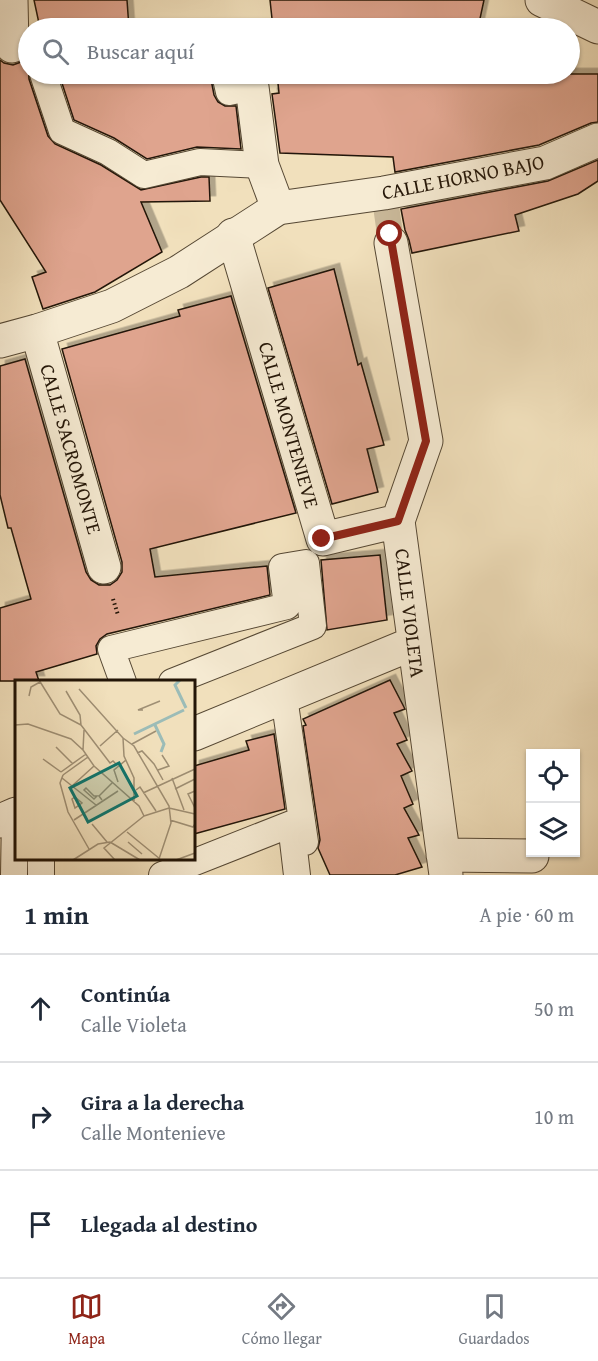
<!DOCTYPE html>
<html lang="es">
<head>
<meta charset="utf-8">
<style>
  body { margin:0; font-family:"Gentium Book Plus",serif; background:#f2f2f3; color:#1f2937 }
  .controls { position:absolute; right:18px; bottom:18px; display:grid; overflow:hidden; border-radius:0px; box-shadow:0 2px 4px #0004 }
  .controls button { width:54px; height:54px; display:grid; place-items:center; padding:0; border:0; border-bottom:2px solid #e0e1e3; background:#fff; color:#1f2937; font:30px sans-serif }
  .stop { position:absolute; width:18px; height:18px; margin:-14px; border:4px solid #8f2418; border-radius:50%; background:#fff }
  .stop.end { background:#8f2418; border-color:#fff; box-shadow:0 2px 6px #0008 }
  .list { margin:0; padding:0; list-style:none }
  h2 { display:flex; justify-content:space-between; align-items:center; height:78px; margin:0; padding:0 24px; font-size:26px }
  h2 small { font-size:20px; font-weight:400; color:#747a83 }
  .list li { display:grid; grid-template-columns:39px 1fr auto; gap:18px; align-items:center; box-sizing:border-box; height:108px; padding:0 24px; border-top:2px solid #e0e1e3 }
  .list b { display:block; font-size:22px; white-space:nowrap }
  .list p { margin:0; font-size:20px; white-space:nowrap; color:#747a83 }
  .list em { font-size:20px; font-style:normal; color:#747a83 }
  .icon { flex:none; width:33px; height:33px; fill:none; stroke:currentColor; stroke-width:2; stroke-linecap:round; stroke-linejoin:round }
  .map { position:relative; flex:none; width:598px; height:875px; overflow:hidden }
  .search { position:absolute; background:#fff; box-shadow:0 2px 4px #0004; left:18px; right:18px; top:18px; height:66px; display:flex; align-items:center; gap:15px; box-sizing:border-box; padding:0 21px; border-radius:33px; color:#747a83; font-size:22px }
  .sheet { height:402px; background:#fff }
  nav { display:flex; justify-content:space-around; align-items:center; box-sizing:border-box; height:84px; border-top:2px solid #e0e1e3; background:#fff; font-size:16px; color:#747a83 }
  nav a { display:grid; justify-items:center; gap:3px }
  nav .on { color:#8f2418 }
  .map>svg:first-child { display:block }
  .building { fill:#dfa48e; stroke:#231507; stroke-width:1.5; filter:url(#shadow) }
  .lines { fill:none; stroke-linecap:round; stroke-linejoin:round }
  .pedestrian-tunnel { stroke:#c8b798; stroke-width:26; stroke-dasharray:26 13; stroke-linecap:butt }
  .pedestrian-casing { stroke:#564834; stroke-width:28 }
  .minor-casing { stroke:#564834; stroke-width:35 }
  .tertiary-casing { stroke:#564834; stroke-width:35 }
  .path { stroke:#231507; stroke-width:4; stroke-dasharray:1.5 3; stroke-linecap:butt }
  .pedestrian { stroke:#f6ebd3; stroke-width:26 }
  .minor { stroke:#f6ebd3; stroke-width:33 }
  .tertiary { stroke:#f6ebd3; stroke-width:33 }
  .route { stroke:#8f2418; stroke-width:8 }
  .labels { text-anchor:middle; stroke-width:6; stroke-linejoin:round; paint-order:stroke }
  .street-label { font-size:20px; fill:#231507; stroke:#f6ebd3 }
  .inset-river { fill:none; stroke:#9cbcb7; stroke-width:3 }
  .inset-road { fill:none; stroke:#9f8f74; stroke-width:1.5 }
  .view { fill:#0f766e; fill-opacity:0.15; stroke:#0f766e; stroke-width:3 }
  .inset-edge { fill:none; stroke:#231507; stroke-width:3 }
</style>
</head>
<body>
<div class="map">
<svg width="598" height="875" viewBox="0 0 598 875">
  <defs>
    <filter id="shadow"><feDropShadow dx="5.5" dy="-5.5" stdDeviation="0" flood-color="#0004"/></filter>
  </defs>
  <rect width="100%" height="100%" fill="#f1e0bc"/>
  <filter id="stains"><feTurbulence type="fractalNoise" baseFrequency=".00333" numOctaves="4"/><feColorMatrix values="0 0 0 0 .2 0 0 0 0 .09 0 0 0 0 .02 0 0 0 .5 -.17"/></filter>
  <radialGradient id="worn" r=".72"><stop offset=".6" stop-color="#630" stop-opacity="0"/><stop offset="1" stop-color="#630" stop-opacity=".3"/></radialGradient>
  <path class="building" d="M 34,0 L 127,0 L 129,28 L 40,28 Z
    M 270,0 L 484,0 L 478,28 L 273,28 Z
    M 28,56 L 29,79 L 48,136 L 55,144 L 101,165 L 141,190 L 201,177 L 209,177 L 210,201 L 141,202 L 162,252 L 95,292 L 43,309 L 32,277 L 46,272 L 0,200 L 0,60 L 4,63 L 13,65 L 21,62 Z
    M 59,74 L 210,74 L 214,95 L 218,102 L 225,106 L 236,106 L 241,149 L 197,147 L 147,159 L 114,138 L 74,120 Z
    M 277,74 L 598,74 L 598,122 L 591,123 L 539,145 L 395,172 L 393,157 L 280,153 L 272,94 L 279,93 Z
    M 598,160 L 598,181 L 578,194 L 515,215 L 519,231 L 412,253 L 409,240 L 405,230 L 401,209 L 548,181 Z
    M 334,269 L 358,365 L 361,363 L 384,445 L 367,449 L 378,492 L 332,504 L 268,288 Z
    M 231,296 L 296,513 L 150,549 L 155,577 L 267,566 L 270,595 L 107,634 L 100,639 L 96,646 L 97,654 L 36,672 L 39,681 L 0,681 L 0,608 L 31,599 L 11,528 L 8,528 L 0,495 L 0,366 L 25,359 L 86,572 L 91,580 L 99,585 L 110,585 L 117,580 L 122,572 L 122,562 L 62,349 L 180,316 L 178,310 Z
    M 380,555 L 387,620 L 327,630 L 321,560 Z
    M 390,680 L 405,709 L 394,713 L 407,740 L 397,744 L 412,771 L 401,776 L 413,804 L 404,808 L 419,835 L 408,838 L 422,867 L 395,875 L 330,875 L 318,848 L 320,840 L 303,726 L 306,725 L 303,719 Z
    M 274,734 L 285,809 L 194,834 L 194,766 L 249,750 L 246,741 Z"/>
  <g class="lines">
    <path class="pedestrian-tunnel" d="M 386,206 L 390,234"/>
    <g class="pedestrian-casing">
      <path id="pedestrian" d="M 43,74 L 62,131 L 108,152 L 144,175 L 200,162 L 262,165
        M 225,74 L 229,92 L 252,87
        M 123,682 L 111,649 L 287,606 L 282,567 L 306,563 L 313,626 L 172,682
        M 284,697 L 305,842
        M 14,875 L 15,815
        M 41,875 L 41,858
        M 162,875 L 291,824 L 297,875"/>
    </g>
    <g class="minor-casing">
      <path id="minor" d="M 11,0 L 12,46
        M 252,87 L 262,165 L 278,208
        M 233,235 L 323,539 L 398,521
        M 391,243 L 426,441 L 398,521 L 446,875
        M 37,331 L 104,567
        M 194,734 L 414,643
        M 0,821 L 16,814
        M 443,855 L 532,856"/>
    </g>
    <g class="tertiary-casing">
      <path id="tertiary" d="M 542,0 L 598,27
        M 0,341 L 37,331 L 112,306 L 179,272 L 278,208 L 384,193 L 545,163 L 598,140"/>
    </g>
    <path class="path" d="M 113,599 L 118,615"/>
    <use href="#pedestrian" class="pedestrian"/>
    <use href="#minor" class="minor"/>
    <use href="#tertiary" class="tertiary"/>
  </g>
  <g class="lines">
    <path class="route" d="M 322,539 L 398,521 L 426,441 L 390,234"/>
  </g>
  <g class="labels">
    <g class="street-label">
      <text transform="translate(463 177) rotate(-11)" y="7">CALLE HORNO BAJO</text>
      <text transform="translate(289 425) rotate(74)" y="7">CALLE MONTENIEVE</text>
      <text transform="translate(71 449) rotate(74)" y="7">CALLE SACROMONTE</text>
      <text transform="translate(410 613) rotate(83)" y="7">CALLE VIOLETA</text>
    </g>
  </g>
  <g transform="translate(15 680)">
    <rect width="180" height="180" fill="#f1e0bc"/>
    <path class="inset-river" d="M 165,0 L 160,5 L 171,28M 140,45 L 149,64 L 146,72M 119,54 L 169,30"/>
    <path class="inset-road" d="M 24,0 L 45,34 L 66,45M 64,9 L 108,58 L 109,76 L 119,98 L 119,122M 51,11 L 65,35 L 66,45M 14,16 L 16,7 L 25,2M 128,30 L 123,30 L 145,21M 0,45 L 13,44 L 56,59 L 68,70M 66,45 L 95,83 L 98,81 L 102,85M 69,50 L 68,70 L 79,86 L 124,126 L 129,136M 108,58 L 119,66 L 154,126 L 156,143 L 144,179M 117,64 L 141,51M 85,66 L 103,50M 41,67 L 58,84M 122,73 L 127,71 L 139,84 L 148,100M 28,79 L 46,92M 143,90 L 154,86 L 147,75M 46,92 L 71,74M 48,95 L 45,103 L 53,132 L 74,169M 48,95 L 73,77M 47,98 L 81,125M 157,98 L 169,130M 103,102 L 99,90 L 111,80M 57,106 L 79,86M 71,108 L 79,116 L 82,116 L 79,119 L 69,110 ZM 160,109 L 180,99M 121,110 L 125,107 L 141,131M 180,111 L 173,114 L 180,128M 128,113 L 180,89M 60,117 L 67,123 L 60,128 L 57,119 ZM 87,120 L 84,116 L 98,102M 129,136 L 154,128 L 180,134M 59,140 L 103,111M 155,140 L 178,147 L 180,144M 77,144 L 92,162M 112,152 L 145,179M 95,162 L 125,180M 113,162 L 127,174M 58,180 L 83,164 L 95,162M 100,180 L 89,168 L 129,136M 161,180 L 180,173"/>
    <path class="view" d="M 104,83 L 122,116 L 73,142 L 55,108 Z"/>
    <rect width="180" height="180" class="inset-edge"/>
  </g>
  <rect width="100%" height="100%" filter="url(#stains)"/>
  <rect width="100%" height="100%" fill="url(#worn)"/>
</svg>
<div class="controls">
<button><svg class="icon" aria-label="locate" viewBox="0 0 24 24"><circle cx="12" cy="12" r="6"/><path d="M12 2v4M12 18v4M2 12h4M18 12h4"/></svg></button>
<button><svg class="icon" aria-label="layers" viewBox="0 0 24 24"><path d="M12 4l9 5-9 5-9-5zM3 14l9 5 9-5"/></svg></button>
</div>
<div class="stop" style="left:390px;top:234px"></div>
<div class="stop end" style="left:322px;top:539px"></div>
<div class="search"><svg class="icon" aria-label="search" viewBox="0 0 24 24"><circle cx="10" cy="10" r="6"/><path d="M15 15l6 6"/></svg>Buscar aquí</div>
</div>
<section class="sheet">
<h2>1 min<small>A pie · 60 m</small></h2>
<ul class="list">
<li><svg class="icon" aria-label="ahead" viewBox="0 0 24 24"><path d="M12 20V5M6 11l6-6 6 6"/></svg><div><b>Continúa</b><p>Calle Violeta</p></div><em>50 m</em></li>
<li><svg class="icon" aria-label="right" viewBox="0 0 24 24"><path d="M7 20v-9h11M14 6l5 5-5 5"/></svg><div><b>Gira a la derecha</b><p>Calle Montenieve</p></div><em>10 m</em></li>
<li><svg class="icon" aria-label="arrive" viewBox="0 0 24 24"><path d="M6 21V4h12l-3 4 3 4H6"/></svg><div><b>Llegada al destino</b></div></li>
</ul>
</section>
<nav>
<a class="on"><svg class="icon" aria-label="map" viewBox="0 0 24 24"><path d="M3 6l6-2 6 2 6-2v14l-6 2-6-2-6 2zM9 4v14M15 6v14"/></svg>Mapa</a>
<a><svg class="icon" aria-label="directions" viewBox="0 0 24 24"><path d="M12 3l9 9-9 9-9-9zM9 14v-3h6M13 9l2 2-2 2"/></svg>Cómo llegar</a>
<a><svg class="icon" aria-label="saved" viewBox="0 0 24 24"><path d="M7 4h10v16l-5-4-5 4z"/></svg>Guardados</a>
</nav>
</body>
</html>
